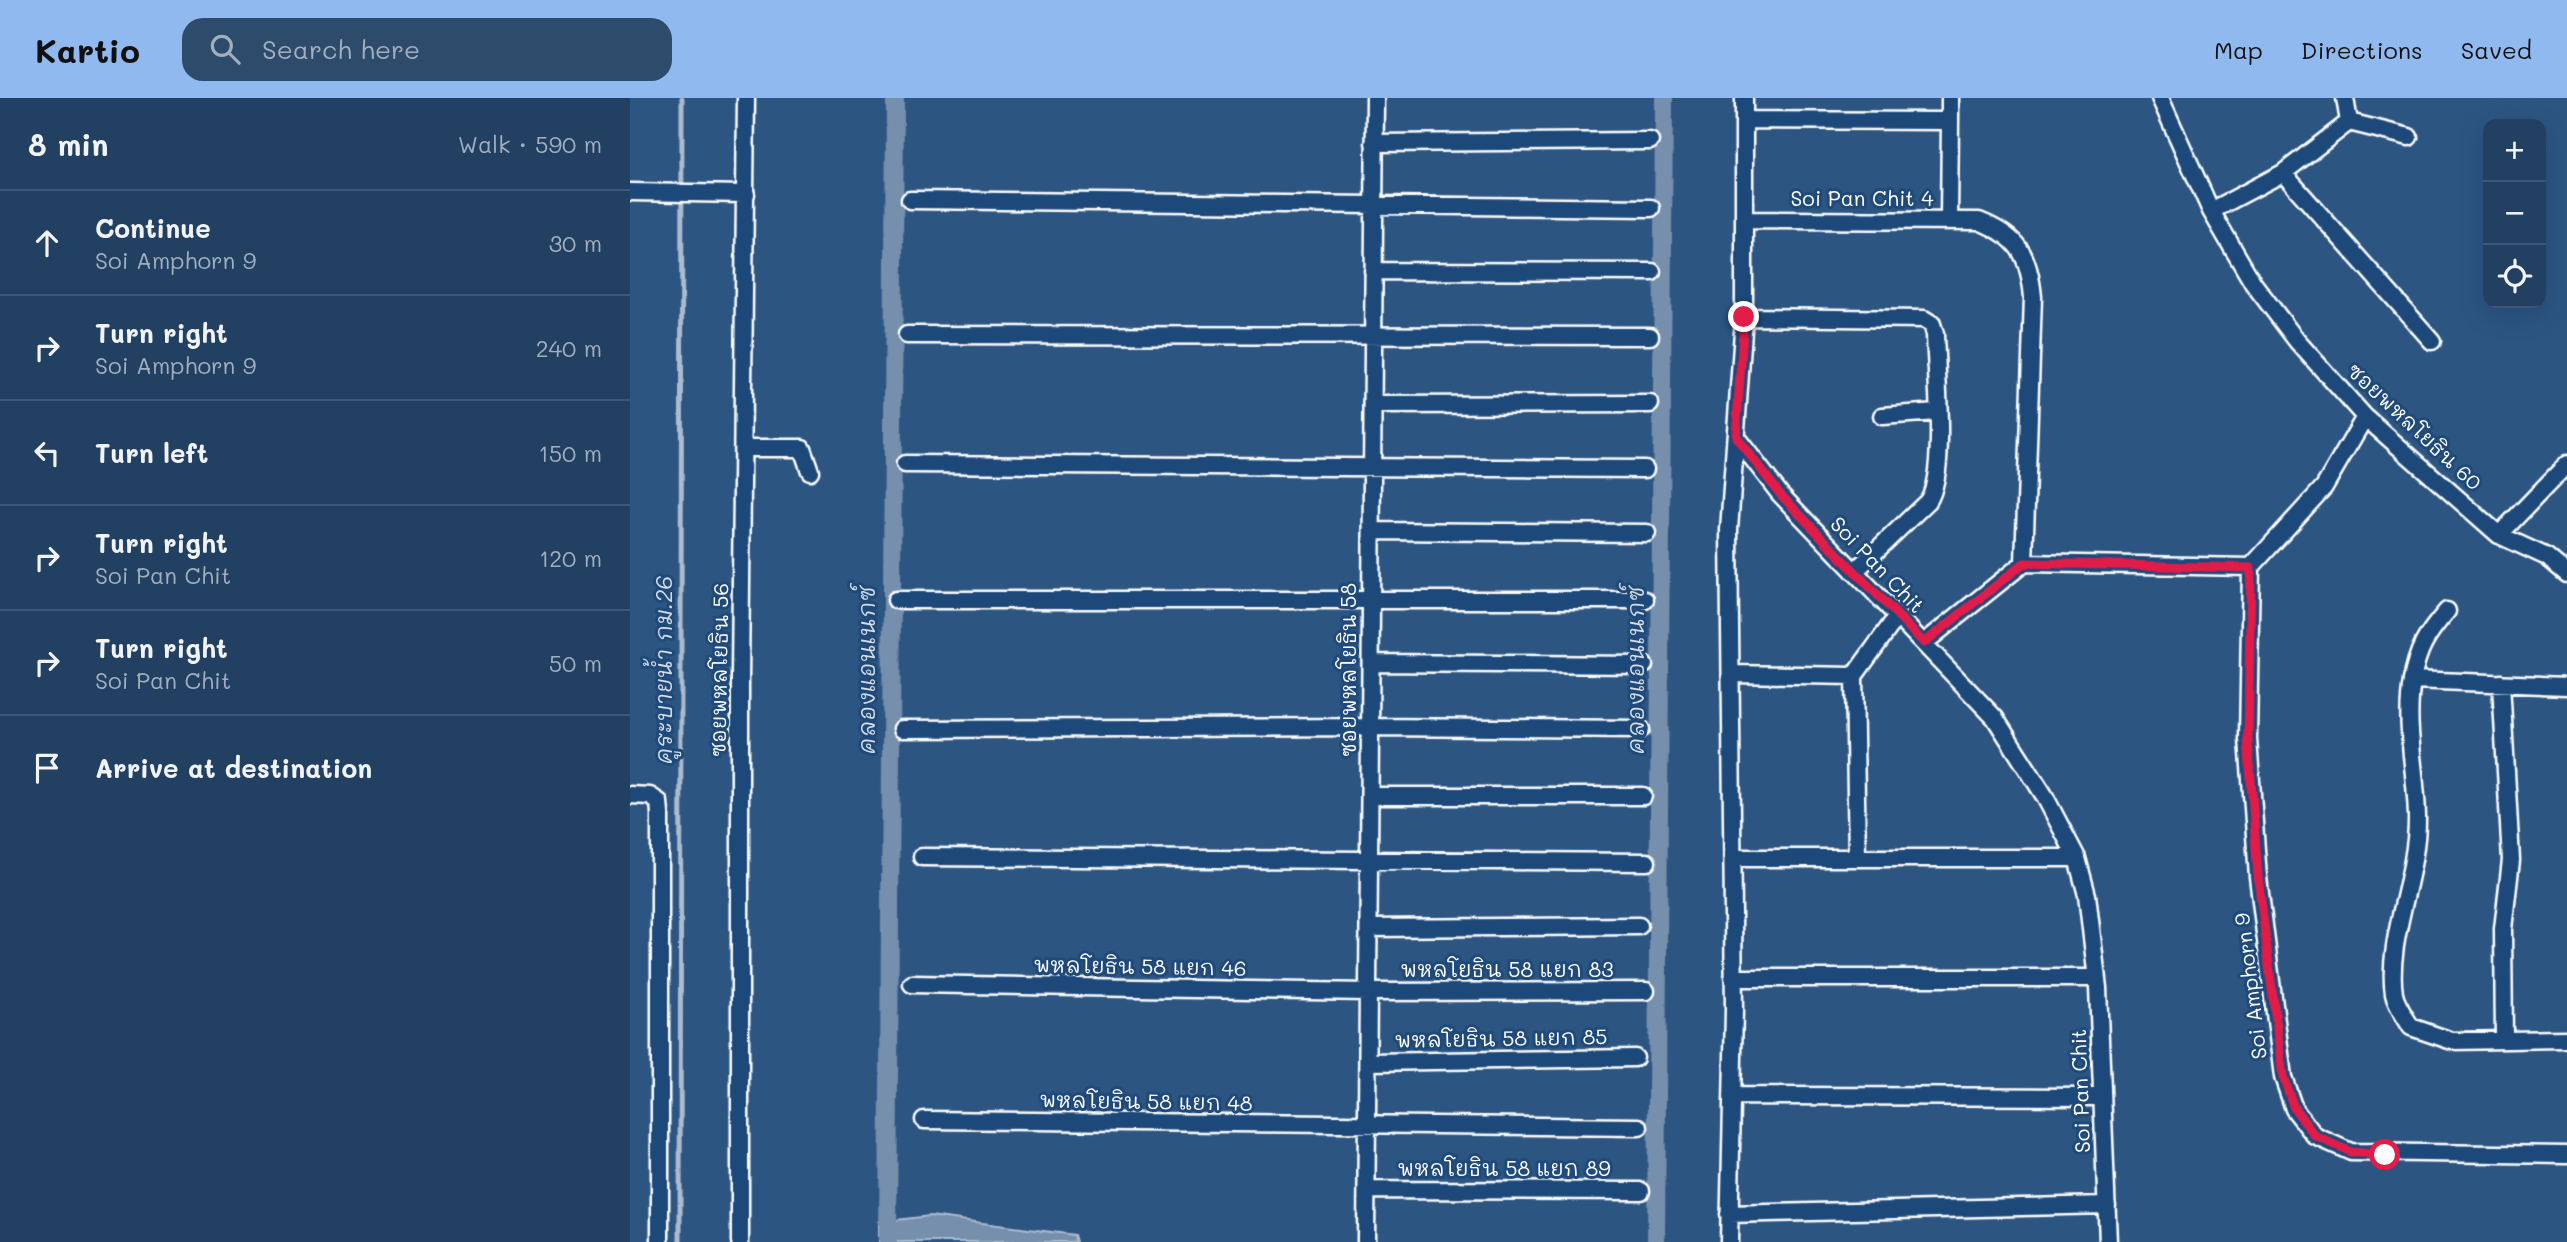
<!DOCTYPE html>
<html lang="en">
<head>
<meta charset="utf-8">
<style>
  body { margin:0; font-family:Mali,"Playpen Sans Thai",sans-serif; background:#2d4b6b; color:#f1f3f6 }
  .controls { position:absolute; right:21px; top:21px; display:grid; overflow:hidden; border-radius:14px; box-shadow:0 7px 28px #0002 }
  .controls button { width:63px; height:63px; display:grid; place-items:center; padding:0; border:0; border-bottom:2px solid #3e5977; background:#214062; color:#f1f3f6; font:35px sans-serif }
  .stop { position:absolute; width:21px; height:21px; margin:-16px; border:5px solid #e11d48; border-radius:50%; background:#fff }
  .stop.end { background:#e11d48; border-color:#fff; box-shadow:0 2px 7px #0008 }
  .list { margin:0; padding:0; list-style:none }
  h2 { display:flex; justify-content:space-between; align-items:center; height:91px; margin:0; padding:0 28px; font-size:30px }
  h2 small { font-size:23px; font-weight:400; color:#a2afbe }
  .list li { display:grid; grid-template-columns:46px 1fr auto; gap:21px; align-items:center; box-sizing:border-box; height:105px; padding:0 28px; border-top:2px solid #3e5977 }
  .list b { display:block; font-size:26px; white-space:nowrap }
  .list p { margin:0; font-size:23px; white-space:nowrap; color:#a2afbe }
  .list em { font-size:23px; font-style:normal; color:#a2afbe }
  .icon { flex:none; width:38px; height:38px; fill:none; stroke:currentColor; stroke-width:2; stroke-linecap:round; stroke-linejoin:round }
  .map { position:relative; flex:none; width:1937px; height:1144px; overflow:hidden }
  header { display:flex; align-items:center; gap:42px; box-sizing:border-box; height:98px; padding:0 35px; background:#90b9f0; color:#111 }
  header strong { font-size:33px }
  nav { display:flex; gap:38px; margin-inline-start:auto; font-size:24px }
  .search { width:490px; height:63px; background:#2d4b6b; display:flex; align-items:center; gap:18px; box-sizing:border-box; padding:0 24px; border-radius:21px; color:#a2afbe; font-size:26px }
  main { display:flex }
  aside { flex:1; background:#214062 }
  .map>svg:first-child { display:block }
  .water { fill:#748fad; stroke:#acbcce; stroke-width:2 }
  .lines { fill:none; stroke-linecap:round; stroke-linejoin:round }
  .stream { stroke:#acbcce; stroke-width:5 }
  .canal { stroke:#748fad; stroke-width:18 }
  .street-casing { stroke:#fff; stroke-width:21 }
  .street { stroke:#1f4a7a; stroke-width:16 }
  .route { stroke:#e11d48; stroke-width:9 }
  .labels { text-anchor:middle; stroke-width:6; stroke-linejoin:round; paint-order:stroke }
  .street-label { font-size:21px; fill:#fff; stroke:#1f4a7a }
  .water-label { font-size:23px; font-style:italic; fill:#d5dde6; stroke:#1f4a7a }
</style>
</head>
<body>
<header>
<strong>Kartio</strong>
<div class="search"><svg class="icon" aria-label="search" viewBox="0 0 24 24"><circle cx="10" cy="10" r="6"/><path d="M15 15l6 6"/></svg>Search here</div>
<nav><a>Map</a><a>Directions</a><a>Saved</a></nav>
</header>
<main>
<aside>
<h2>8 min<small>Walk · 590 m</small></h2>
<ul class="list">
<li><svg class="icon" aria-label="ahead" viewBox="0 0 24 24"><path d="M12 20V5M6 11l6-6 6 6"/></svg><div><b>Continue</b><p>Soi Amphorn 9</p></div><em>30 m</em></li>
<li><svg class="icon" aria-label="right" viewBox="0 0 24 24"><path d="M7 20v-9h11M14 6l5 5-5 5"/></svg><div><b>Turn right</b><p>Soi Amphorn 9</p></div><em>240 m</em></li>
<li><svg class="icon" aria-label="left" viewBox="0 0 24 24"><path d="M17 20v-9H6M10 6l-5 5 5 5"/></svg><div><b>Turn left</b></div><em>150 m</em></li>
<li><svg class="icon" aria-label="right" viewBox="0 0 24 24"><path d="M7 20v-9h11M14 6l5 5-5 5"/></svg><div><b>Turn right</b><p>Soi Pan Chit</p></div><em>120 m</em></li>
<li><svg class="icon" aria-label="right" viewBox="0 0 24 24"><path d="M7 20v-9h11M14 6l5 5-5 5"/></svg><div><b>Turn right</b><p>Soi Pan Chit</p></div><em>50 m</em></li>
<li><svg class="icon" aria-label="arrive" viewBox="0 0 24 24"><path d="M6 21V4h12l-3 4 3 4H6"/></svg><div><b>Arrive at destination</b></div></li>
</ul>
</aside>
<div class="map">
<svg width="1937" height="1144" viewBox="0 0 1937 1144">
  <rect width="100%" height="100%" fill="#2c5582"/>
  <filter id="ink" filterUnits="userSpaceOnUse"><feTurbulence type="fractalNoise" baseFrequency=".0143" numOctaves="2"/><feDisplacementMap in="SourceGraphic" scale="14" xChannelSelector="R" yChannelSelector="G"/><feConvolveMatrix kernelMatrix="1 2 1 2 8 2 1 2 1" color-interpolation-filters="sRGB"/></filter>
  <g filter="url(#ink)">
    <path class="water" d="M 300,1118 L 444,1137 L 446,1144 L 249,1144 L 249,1124 Z"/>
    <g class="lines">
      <path class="stream" d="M 50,1144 L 52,0"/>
      <path class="canal" d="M 258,1144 L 265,0
        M 1026,1144 L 1034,0"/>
      <g class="street-casing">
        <path id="street" d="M 1530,0 L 1581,113 L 1623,185 L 1667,243 L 1735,319 L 1869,437 L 1917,459 L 1937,476
          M 1114,22 L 1320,23 L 1319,123
          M 1320,23 L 1320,0
          M 1719,24 L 1779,39
          M 744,45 L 1020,43
          M 1653,75 L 1802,243
          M 0,94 L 116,96
          M 280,102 L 1021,110
          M 1581,113 L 1653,75 L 1719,24 L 1715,0
          M 1115,122 L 1349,123 C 1389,139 1399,157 1403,199 L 1394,465 L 1294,545
          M 743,173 L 1022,174
          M 1114,219 L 1294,221 L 1302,226 L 1305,236 C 1306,274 1317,375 1298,403 L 1224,474
          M 277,237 L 1020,238
          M 743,307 L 1020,306
          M 1252,318 L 1307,314
          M 1106,339 L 1150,396 L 1365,620 L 1414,697 L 1447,760 L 1457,797 L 1468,890 L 1478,1144
          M 115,350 L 172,350 L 180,373
          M 275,366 L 1015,371
          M 742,433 L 1017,435
          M 1869,437 L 1937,366
          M 1394,465 L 1621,469
          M 1621,469 L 1618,641 L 1628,779 L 1653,979 L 1664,1011 L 1685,1038 L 1721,1054 L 1937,1057
          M 1621,469 L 1694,389 L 1735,319
          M 266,502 L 1015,502
          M 1817,513 C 1796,537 1787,552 1782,583 C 1774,630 1787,675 1787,722 C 1787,780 1756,842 1764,896 C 1766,907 1776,920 1781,929 L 1822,943 L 1937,941
          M 741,565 L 1014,567
          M 1102,576 L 1224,578 L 1266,520
          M 1224,578 L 1227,760
          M 1782,582 L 1937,588
          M 1871,585 L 1881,762 L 1873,831 L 1874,942
          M 272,631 L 740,629 L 1011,631
          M 0,697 L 20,698 L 29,704 L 30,716 L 30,1144
          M 740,698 L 1013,698
          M 292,759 L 1017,764
          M 1103,760 L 1447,760
          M 739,830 L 1009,828
          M 1103,880 L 1467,880
          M 282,886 L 738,894 L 1016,893
          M 738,964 L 1005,960
          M 1102,998 L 1472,999
          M 294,1022 L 1009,1029
          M 737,1092 L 1011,1093
          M 1099,1116 L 1477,1107
          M 110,1144 L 110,581 L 116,0
          M 736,1144 L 745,0
          M 1099,1144 L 1104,912 L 1099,432 L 1114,219 L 1114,0"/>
      </g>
      <use href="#street" class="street"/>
    </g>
  </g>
  <g class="lines" filter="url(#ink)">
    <path class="route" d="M 1114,219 L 1106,339 L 1150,396 L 1294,545 L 1394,465 L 1621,470 L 1618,641 L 1628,779 L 1653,979 L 1664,1010 L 1685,1038 L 1721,1054 L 1755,1057"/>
  </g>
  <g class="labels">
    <g class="street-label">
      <text x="1232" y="108">Soi Pan Chit 4</text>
      <text transform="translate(1784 329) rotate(43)" y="7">ซอยพหลโยธิน 60</text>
      <text transform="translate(1247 467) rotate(46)" y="7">Soi Pan Chit</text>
      <text transform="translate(90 572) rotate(-89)" y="7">ซอยพหลโยธิน 56</text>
      <text transform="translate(719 572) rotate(-90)" y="7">ซอยพหลโยธิน 58</text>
      <text transform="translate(510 869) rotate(1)" y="7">พหลโยธิน 58 แยก 46</text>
      <text x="877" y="879">พหลโยธิน 58 แยก 83</text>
      <text transform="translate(1621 888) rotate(-97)" y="7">Soi Amphorn 9</text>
      <text transform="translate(871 941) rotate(-1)" y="7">พหลโยธิน 58 แยก 85</text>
      <text transform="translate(1451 993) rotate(-92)" y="7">Soi Pan Chit</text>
      <text transform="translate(516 1004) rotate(1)" y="7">พหลโยธิน 58 แยก 48</text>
      <text x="874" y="1078">พหลโยธิน 58 แยก 89</text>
    </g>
    <g class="water-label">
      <text transform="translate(34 572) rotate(-90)" y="8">คูระบายน้ำ กม.26</text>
      <text transform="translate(237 572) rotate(-90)" y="8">คลองแอนเนกซ์</text>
      <text transform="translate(1006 572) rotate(-90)" y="8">คลองแอนเนกซ์</text>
    </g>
  </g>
</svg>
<div class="controls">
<button>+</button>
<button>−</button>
<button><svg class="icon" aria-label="locate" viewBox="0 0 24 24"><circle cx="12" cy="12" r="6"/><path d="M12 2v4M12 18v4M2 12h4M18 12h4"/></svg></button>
</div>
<div class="stop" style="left:1755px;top:1057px"></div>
<div class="stop end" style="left:1114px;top:219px"></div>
</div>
</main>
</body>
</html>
